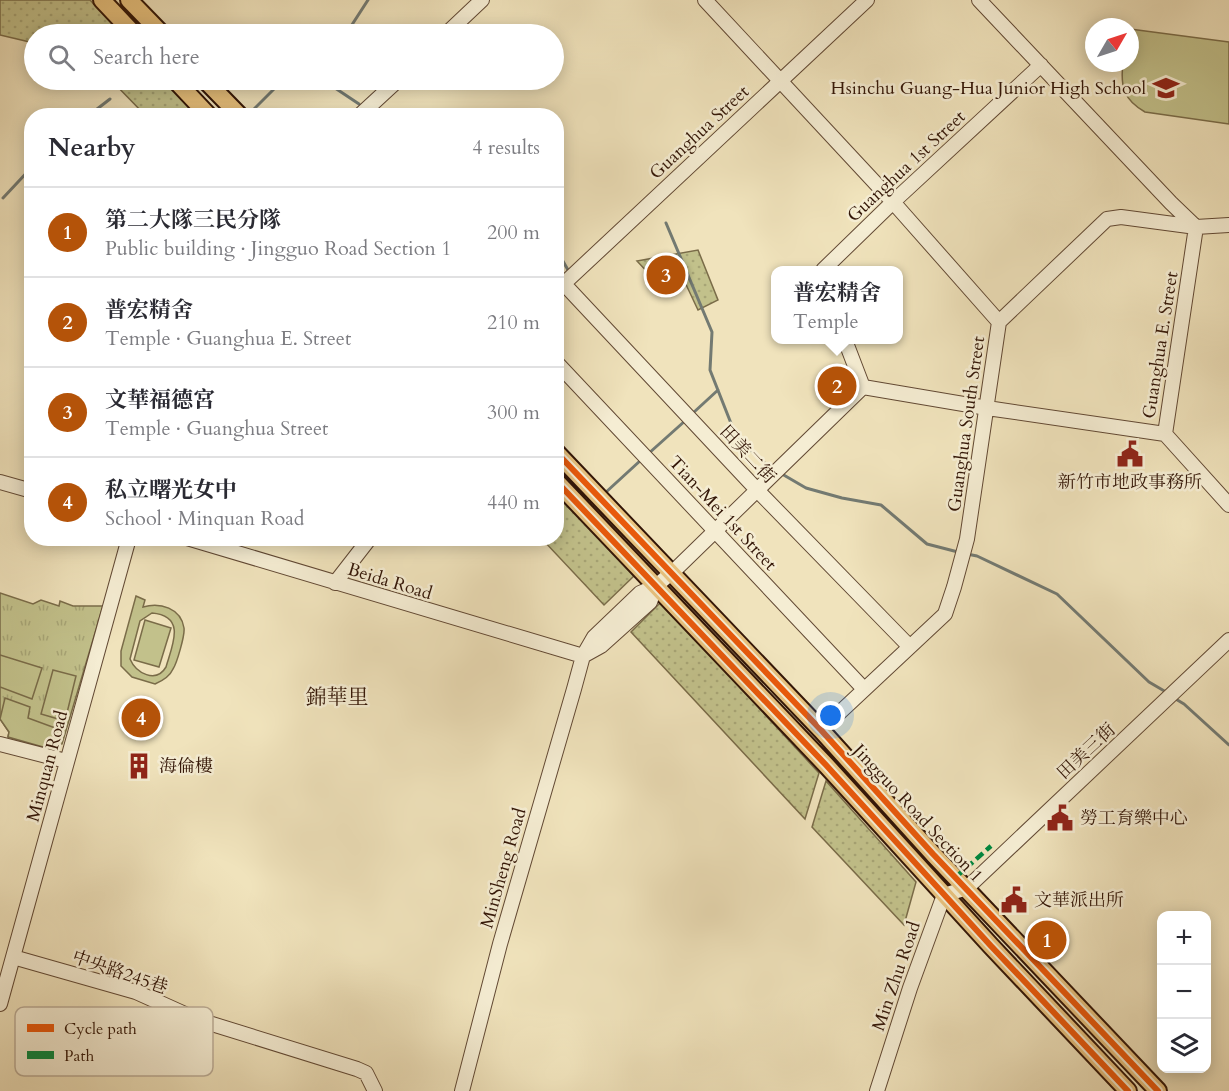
<!DOCTYPE html>
<html lang="en">
<head>
<meta charset="utf-8">
<style>
  body { margin:0; font-family:Cardo,"Noto Serif TC",serif; background:#f7f7f7; color:#2b2b33 }
  .controls { position:absolute; right:18px; bottom:18px; display:grid; overflow:hidden; border-radius:12px; box-shadow:0 3px 15px #0003 }
  .controls button { width:54px; height:54px; display:grid; place-items:center; padding:0; border:0; border-bottom:2px solid #e1e1e2; background:#fff; color:#2b2b33; font:30px sans-serif }
  .compass { position:absolute; left:1085px; top:18px; width:54px; height:54px; border-radius:50%; background:#fff; box-shadow:0 3px 15px #0003; rotate:51deg }
  .you { position:absolute; left:831px; top:716px; width:21px; height:21px; margin:-15px; border:4px solid #fff; border-radius:50%; background:#1a73e8; box-shadow:0 0 0 9px #1a73e833 }
  .badge { display:grid; place-items:center; width:39px; height:39px; border-radius:50%; background:#b45309; color:#fff; font-size:20px; font-weight:700 }
  .pin { position:absolute; translate:-50% -50%; border:3px solid #fff; box-shadow:0 2px 6px #0006 }
  .popup { position:absolute; left:771px; top:266px; width:132px; height:78px; box-sizing:border-box; display:grid; place-content:center; border-radius:12px; background:#fff; filter:drop-shadow(0 2px 4px #0005); font-size:20px; white-space:nowrap; color:#7c7c81 }
  .popup b { font-size:22px; color:#2b2b33 }
  .popup::after { content:''; position:absolute; left:50%; top:100%; margin-left:-12px; border:12px solid transparent; border-top-color:#fff }
  .list { margin:0; padding:0; list-style:none }
  h2 { display:flex; justify-content:space-between; align-items:center; height:78px; margin:0; padding:0 24px; font-size:26px }
  h2 small { font-size:20px; font-weight:400; color:#7c7c81 }
  .list li { display:grid; grid-template-columns:39px 1fr auto; gap:18px; align-items:center; box-sizing:border-box; height:90px; padding:0 24px; border-top:2px solid #e1e1e2 }
  .list b { display:block; font-size:22px; white-space:nowrap }
  .list p { margin:0; font-size:20px; white-space:nowrap; color:#7c7c81 }
  .list em { font-size:20px; font-style:normal; color:#7c7c81 }
  .icon { flex:none; width:33px; height:33px; fill:none; stroke:currentColor; stroke-width:2; stroke-linecap:round; stroke-linejoin:round }
  .map { position:relative; flex:none; width:1229px; height:1091px; overflow:hidden }
  .search { position:absolute; background:#fff; box-shadow:0 3px 15px #0003; left:24px; top:24px; width:540px; height:66px; display:flex; align-items:center; gap:15px; box-sizing:border-box; padding:0 21px; border-radius:33px; color:#7c7c81; font-size:22px }
  .panel { position:absolute; background:#fff; box-shadow:0 3px 15px #0003; left:24px; top:108px; width:540px; height:438px; border-radius:24px }
  .map>svg:first-child { display:block }
  .grass { fill:url(#grass-tufts); stroke:#7a6c49; stroke-width:1.5 }
  .park { fill:url(#park-dots); stroke:#7a6c49; stroke-width:1.5 }
  .pitch { fill:#c2c18b; stroke:#7a6c49; stroke-width:1.5; fill-rule:evenodd }
  .lines { fill:none; stroke-linecap:round; stroke-linejoin:round }
  .stream { stroke:#737a72; stroke-width:3 }
  .minor-casing { stroke:#624934; stroke-width:16 }
  .major-casing { stroke:#331607; stroke-width:20 }
  .minor { stroke:#f5edd3; stroke-width:14 }
  .major { stroke:#e8c27e; stroke-width:16 }
  .quiet { stroke:#00873e; stroke-width:4.5; stroke-dasharray:9 4.5; stroke-linecap:butt }
  .cycleway-casing { stroke:#f5edd3; stroke-width:10 }
  .cycleway { stroke:#e8590c; stroke-width:6 }
  .labels { text-anchor:middle; stroke-width:5; stroke-linejoin:round; paint-order:stroke }
  .poi-label { font-size:18px; fill:#331607; stroke:#f5edd3; text-anchor:start }
  .street-label { font-size:18px; fill:#331607; stroke:#f5edd3 }
  .quarter-label { font-size:21px; fill:#331607; stroke:#f5edd3 }
  .key { fill:#f5edd3; stroke:#bbac96; stroke-width:1.5 }
  .key-label { font-size:16px; fill:#331607 }
</style>
</head>
<body>
<div class="map">
<svg width="1229" height="1091" viewBox="0 0 1229 1091">
  <defs>
    <pattern id="grass-tufts" width="24" height="20" patternUnits="userSpaceOnUse" patternTransform="scale(1.5)"><rect width="24" height="20" fill="#c2c18b"/><path d="M3 7l-1-3M5 7V3M7 7l1-3M15 17l-1-3M17 17v-4M19 17l1-3" fill="none" stroke="#a7a576"/></pattern>
    <pattern id="park-dots" width="8" height="8" patternUnits="userSpaceOnUse" patternTransform="scale(1.5)"><rect width="8" height="8" fill="#c2c18b"/><path d="M2 2h.1M6 6h.1" fill="none" stroke="#a7a576" stroke-width="1.8" stroke-linecap="round"/></pattern>
  </defs>
  <rect width="100%" height="100%" fill="#f0e3bc"/>
  <filter id="stains"><feTurbulence type="fractalNoise" baseFrequency=".00333" numOctaves="4"/><feColorMatrix values="0 0 0 0 .2 0 0 0 0 .09 0 0 0 0 .02 0 0 0 .5 -.17"/></filter>
  <radialGradient id="worn" r=".72"><stop offset=".6" stop-color="#630" stop-opacity="0"/><stop offset="1" stop-color="#630" stop-opacity=".3"/></radialGradient>
  <path class="grass" d="M 0,593 L 33,604 L 41,600 L 59,606 L 60,601 L 73,606 L 103,606 L 62,744 L 50,749 L 8,737 L 9,732 L 0,719 Z"/>
  <path class="park" d="M 0,0 L 90,0 L 123,34 L 34,34 L 34,43 L 0,35 Z
    M 111,80 L 165,80 L 198,115 L 145,115 Z
    M 698,250 L 718,300 L 698,310 L 682,276 L 667,293 L 637,261 Z
    M 557,491 L 636,574 L 604,605 L 542,539 L 556,538 Z
    M 661,602 L 819,773 L 805,819 L 631,632 Z
    M 826,781 L 916,882 L 904,925 L 812,827 Z"/>
  <path class="pitch" d="M 1130,29 L 1229,42 L 1229,124 L 1145,112 C 1124,100 1120,87 1123,63 L 1130,63 L 1130,47 L 1134,40 L 1130,39 Z
    M 136,596 L 145,600 L 143,607 C 160,602 181,608 184,628 C 185,635 177,663 173,669 C 170,676 162,681 155,684 L 132,677 L 121,666 L 121,651 ZM 152,613 C 187,616 172,646 166,667 C 156,684 136,673 130,659 L 140,621 Z
    M 145,620 L 171,628 L 159,667 L 134,660 Z
    M 0,655 L 42,668 L 32,699 L 0,687 Z
    M 53,670 L 76,676 L 65,721 L 41,714 Z
    M 5,698 L 30,707 L 28,718 L 58,729 L 54,748 L 50,749 L 8,737 L 9,732 L 0,719 Z"/>
  <g class="lines">
    <path class="stream" d="M 346,34 L 368,0
      M 323,80 L 359,104
      M 253,110 L 283,80
      M 372,115 L 372,116
      M 88,116 L 110,99
      M 3,198 L 32,167
      M 666,223 L 712,332 L 710,370 L 736,436 L 763,462 L 774,469
      M 556,249 L 568,270
      M 693,413 L 718,390
      M 648,454 L 686,420
      M 782,474 L 806,488 L 842,498 L 881,505 L 927,544 L 958,552
      M 605,493 L 641,460
      M 967,554 L 977,556 L 1057,594 L 1149,682 L 1166,692
      M 1174,698 L 1184,704 L 1229,745"/>
    <g class="minor-casing">
      <path id="minor" d="M 705,0 L 893,202 L 999,322 L 967,539 L 954,587 L 945,614 L 821,730
        M 979,0 L 1171,203 L 1196,227
        M 446,34 L 482,0
        M 359,116 L 398,80
        M 823,270 L 893,202 L 1041,65
        M 564,284 L 758,491 L 909,646
        M 556,291 L 867,0
        M 999,322 L 1107,219 L 1121,217 L 1196,227 L 1229,225
        M 845,340 L 863,387
        M 556,362 L 863,688
        M 863,387 L 987,408 L 1165,434
        M 1165,434 L 1196,227
        M 1165,434 L 1229,505
        M 0,482 L 32,491
        M 187,538 L 583,656
        M 335,583 L 370,538
        M 583,656 L 601,646 L 650,602 L 656,586
        M 0,744 L 66,761
        M 13,957 L 136,992 L 196,1019 L 357,1069 L 366,1073 L 375,1091
        M 0,1004 L 129,538
        M 462,1091 L 500,944 L 574,689 L 583,656 L 594,637 L 640,593 L 656,586 L 677,568 L 863,387
        M 877,1091 L 910,988 L 944,895 L 967,888 L 1229,640"/>
    </g>
    <g class="major-casing">
      <path id="major" d="M 102,0 L 134,34
        M 129,0 L 162,34
        M 175,80 L 209,116
        M 205,80 L 240,116
        M 556,452 L 821,730 L 933,854 L 1158,1091
        M 556,481 L 826,765 L 991,946 L 1128,1091"/>
    </g>
    <use href="#minor" class="minor"/>
    <use href="#major" class="major"/>
    <path class="quiet" d="M 956,877 L 991,846"/>
    <g class="cycleway-casing">
      <path id="cycleway" d="M 556,452 L 821,730 L 933,854 L 1158,1091
        M 556,481 L 826,765 L 991,946 L 1128,1091"/>
    </g>
    <use href="#cycleway" class="cycleway"/>
  </g>
  <defs>
    <g id="school-bare" transform="scale(2.07)"><path d="M0-5L7-2L0 1L-7-2ZM-4 1L0 2.5L4 1V4Q0 6-4 4Z" fill="#8f2418" stroke="#f5edd3" stroke-width="2.5" paint-order="stroke"/></g>
    <g id="civic-bare" transform="scale(2.07)"><path d="M-.6-6.5H3V-4.5H.6V-3L4-1V1h2V6H-6V1h2V-1L-.6-3ZM-1.2 2.5V6h2.4V2.5Z" fill="#8f2418" stroke="#f5edd3" stroke-width="2.5" paint-order="stroke"/></g>
    <g id="building-bare" transform="scale(2.07)"><path d="M-4-6H4V6H1V3H-1V6H-4ZM-2.5-4.3h1.7v1.8h-1.7ZM.8-4.3h1.7v1.8H.8ZM-2.5-1h1.7V.8h-1.7ZM.8-1h1.7V.8H.8Z" fill="#8f2418" stroke="#f5edd3" stroke-width="2.5" paint-order="stroke"/></g>
  </defs>
  <g fill-rule="evenodd">
    <use href="#school-bare" x="1166" y="88"/>
    <use href="#civic-bare" x="1130" y="454"/>
    <use href="#building-bare" x="139" y="766"/>
    <use href="#civic-bare" x="1060" y="818"/>
    <use href="#civic-bare" x="1014" y="900"/>
  </g>
  <g class="labels">
    <g class="poi-label">
      <text x="1146" y="94" text-anchor="end">Hsinchu Guang-Hua Junior High School</text>
      <text x="1130" y="488" text-anchor="middle">新竹市地政事務所</text>
      <text x="159" y="772">海倫樓</text>
      <text x="1080" y="824">勞工育樂中心</text>
      <text x="1034" y="906">文華派出所</text>
    </g>
    <g class="street-label">
      <text transform="translate(699 132) rotate(-43)" y="6">Guanghua Street</text>
      <text transform="translate(906 166) rotate(-43)" y="6">Guanghua 1st Street</text>
      <text transform="translate(1160 345) rotate(-81)" y="6">Guanghua E. Street</text>
      <text transform="translate(966 424) rotate(-82)" y="6">Guanghua South Street</text>
      <text transform="translate(748 454) rotate(47)" y="6">田美二街</text>
      <text transform="translate(723 513) rotate(47)" y="6">Tian-Mei 1st Street</text>
      <text transform="translate(390 581) rotate(17)" y="6">Beida Road</text>
      <text transform="translate(1086 751) rotate(-43)" y="6">田美三街</text>
      <text transform="translate(47 766) rotate(-75)" y="6">Minquan Road</text>
      <text transform="translate(918 813) rotate(47)" y="6">Jingguo Road Section 1</text>
      <text transform="translate(503 868) rotate(-74)" y="6">MinSheng Road</text>
      <text transform="translate(120 972) rotate(19)" y="6">中央路245巷</text>
      <text transform="translate(896 976) rotate(-71)" y="6">Min Zhu Road</text>
    </g>
    <g class="quarter-label">
      <text x="337" y="704">錦華里</text>
    </g>
  </g>
  <rect x="15" y="1007" width="198" height="69" rx="9" class="key"/>
  <rect x="27" y="1024" width="27" height="8" fill="#e8590c"/>
  <rect x="27" y="1051" width="27" height="8" fill="#00873e"/>
  <g class="key-label">
    <text x="64" y="1034">Cycle path</text>
    <text x="64" y="1061">Path</text>
  </g>
  <rect width="100%" height="100%" filter="url(#stains)"/>
  <rect width="100%" height="100%" fill="url(#worn)"/>
</svg>
<div class="controls">
<button>+</button>
<button>−</button>
<button><svg class="icon" aria-label="layers" viewBox="0 0 24 24"><path d="M12 4l9 5-9 5-9-5zM3 14l9 5 9-5"/></svg></button>
</div>
<svg class="compass" viewBox="-18 -18 36 36"><path d="M0-13l5 13h-10z" fill="#e53935"/><path d="M0 13l5-13h-10z" fill="#7c7c81"/></svg>
<div class="you"></div>
<div class="pin badge" style="left:1047px;top:940px">1</div>
<div class="pin badge" style="left:837px;top:386px">2</div>
<div class="popup"><b>普宏精舍</b>Temple</div>
<div class="pin badge" style="left:666px;top:275px">3</div>
<div class="pin badge" style="left:141px;top:718px">4</div>
<div class="search"><svg class="icon" aria-label="search" viewBox="0 0 24 24"><circle cx="10" cy="10" r="6"/><path d="M15 15l6 6"/></svg>Search here</div>
<section class="panel">
<h2>Nearby<small>4 results</small></h2>
<ul class="list">
<li><span class="badge">1</span><div><b>第二大隊三民分隊</b><p>Public building · Jingguo Road Section 1</p></div><em>200 m</em></li>
<li><span class="badge">2</span><div><b>普宏精舍</b><p>Temple · Guanghua E. Street</p></div><em>210 m</em></li>
<li><span class="badge">3</span><div><b>文華福德宮</b><p>Temple · Guanghua Street</p></div><em>300 m</em></li>
<li><span class="badge">4</span><div><b>私立曙光女中</b><p>School · Minquan Road</p></div><em>440 m</em></li>
</ul>
</section>
</div>
</body>
</html>
